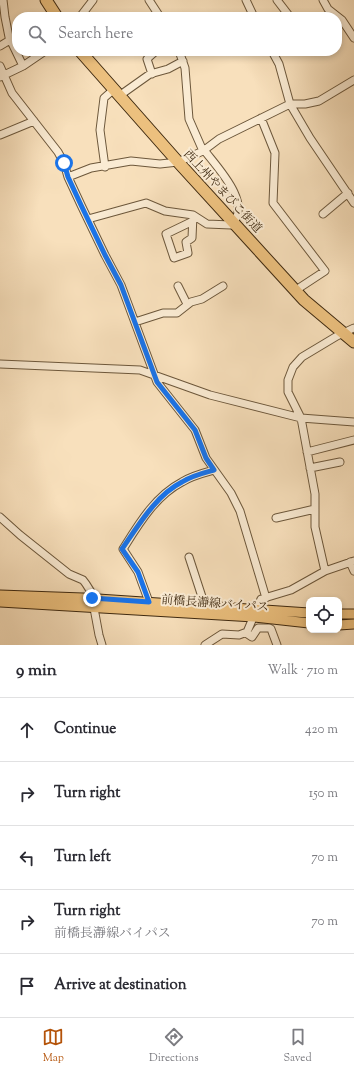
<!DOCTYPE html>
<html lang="en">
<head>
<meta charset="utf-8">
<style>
  body { margin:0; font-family:"Sorts Mill Goudy","Noto Serif JP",serif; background:#f2f2f3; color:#2b2b33 }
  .controls { position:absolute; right:12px; bottom:12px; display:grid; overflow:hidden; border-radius:8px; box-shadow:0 2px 6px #0003 }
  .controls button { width:36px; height:36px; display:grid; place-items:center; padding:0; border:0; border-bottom:1px solid #e1e1e2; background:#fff; color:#2b2b33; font:20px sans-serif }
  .stop { position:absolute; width:12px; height:12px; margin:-9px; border:3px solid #1a73e8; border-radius:50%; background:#fff }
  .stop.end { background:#1a73e8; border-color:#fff; box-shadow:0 1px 4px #0008 }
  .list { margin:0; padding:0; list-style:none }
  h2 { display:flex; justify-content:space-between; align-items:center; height:52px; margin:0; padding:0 16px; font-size:17px }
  h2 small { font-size:13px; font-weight:400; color:#7c7c81 }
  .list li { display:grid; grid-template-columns:26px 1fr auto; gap:12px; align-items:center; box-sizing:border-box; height:64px; padding:0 16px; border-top:1px solid #e1e1e2 }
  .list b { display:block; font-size:15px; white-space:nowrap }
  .list p { margin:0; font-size:13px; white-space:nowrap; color:#7c7c81 }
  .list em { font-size:13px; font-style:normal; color:#7c7c81 }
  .icon { flex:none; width:22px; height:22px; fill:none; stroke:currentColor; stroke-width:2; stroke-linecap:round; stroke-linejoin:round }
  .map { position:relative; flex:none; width:354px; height:645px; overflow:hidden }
  .search { position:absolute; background:#fff; box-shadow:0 2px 6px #0003; left:12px; right:12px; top:12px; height:44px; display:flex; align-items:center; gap:10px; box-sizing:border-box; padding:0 14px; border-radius:16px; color:#7c7c81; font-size:15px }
  .sheet { height:372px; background:#fff }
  nav { display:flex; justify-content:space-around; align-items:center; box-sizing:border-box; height:56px; border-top:1px solid #e1e1e2; background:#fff; font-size:11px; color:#7c7c81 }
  nav a { display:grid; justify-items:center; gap:2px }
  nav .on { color:#b45309 }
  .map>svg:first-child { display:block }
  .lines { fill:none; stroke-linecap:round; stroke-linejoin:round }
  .minor-casing { stroke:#6c573b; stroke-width:9 }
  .major-casing { stroke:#3e2910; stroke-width:11 }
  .highway-casing { stroke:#3e2910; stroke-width:13 }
  .minor { stroke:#faebd3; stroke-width:7 }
  .major { stroke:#ecc07e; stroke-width:9 }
  .highway { stroke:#ecc07e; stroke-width:11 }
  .route { stroke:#1a73e8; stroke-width:5 }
  .labels { text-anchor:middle; stroke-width:4; stroke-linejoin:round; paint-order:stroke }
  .street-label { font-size:12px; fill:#3e2910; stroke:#faebd3 }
</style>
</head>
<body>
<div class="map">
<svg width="354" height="645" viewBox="0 0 354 645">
  <rect width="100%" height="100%" fill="#f8e0bc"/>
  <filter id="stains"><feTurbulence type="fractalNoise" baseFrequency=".005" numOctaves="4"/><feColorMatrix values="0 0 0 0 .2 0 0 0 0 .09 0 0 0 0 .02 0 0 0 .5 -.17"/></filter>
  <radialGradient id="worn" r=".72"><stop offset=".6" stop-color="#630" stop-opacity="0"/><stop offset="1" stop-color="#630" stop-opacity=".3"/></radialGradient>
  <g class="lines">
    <g class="minor-casing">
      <path id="minor" d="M 3,0 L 5,17 L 9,37 L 23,66
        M 149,0 L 160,17
        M 246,0 L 254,17
        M 277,0 L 290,17
        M 323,0 L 328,9 L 342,20 L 354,38
        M 80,17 L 93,0
        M 0,46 L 10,40
        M 179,51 L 185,68 L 189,119 L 203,151
        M 272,51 L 279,64 L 290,104 L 310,138 L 354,203
        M 0,66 L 12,93 L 58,152 L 64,163 L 68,177 L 81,205 L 105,255 L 121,285 L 157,382 L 195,430 L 206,458 L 231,493 L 240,511 L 266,598
        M 152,74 L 147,59 L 156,51
        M 0,77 L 23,66 L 45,51
        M 119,96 L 150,74 L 168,69 L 183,61
        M 261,118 L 275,153 L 273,203 L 325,271 L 296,290
        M 0,135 L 34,121
        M 105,167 L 100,130 L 104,98 L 113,90
        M 68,177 L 91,168 L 131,161 L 160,164 L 178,162 L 203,151 L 219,139 L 290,104 L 305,104 L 319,101 L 354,80
        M 323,214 L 348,193
        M 88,219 L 146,203 L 165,211 L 193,215 L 207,224 L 231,225 C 254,205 217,167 204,150
        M 193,221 L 166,234 L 174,258 L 188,253 L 186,242 L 192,238 L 193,215
        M 178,286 L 187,304
        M 135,322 L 163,313 L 177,313 L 191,302 L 202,299 L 223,286
        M 0,364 L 140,370 L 210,395 L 301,418 L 354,422
        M 307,452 L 354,440
        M 310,468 L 340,462
        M 0,517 L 20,535 L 69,574 L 83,580 L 86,584 L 91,592 L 99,635 L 102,645
        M 276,518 L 315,509
        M 189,557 L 205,606
        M 350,562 L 354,571
        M 325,571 L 315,527 L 315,494 L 301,418 L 288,392 L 288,380 L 293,367 L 302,357 L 337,336 L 354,328
        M 149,602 L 138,572 L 123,549 C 138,525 155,496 182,482 C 191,476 203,473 214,470
        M 246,633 L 252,637 L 258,628 L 269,628 L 271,629 L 277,645
        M 205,645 L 222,634 L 239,635 L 247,632 L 261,599 L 291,590 L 325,571 L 354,561"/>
    </g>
    <g class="major-casing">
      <path id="major" d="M 0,595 L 83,598 L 309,613
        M 0,602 L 254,617 L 309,623
        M 339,614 L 354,614
        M 339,625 L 354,624"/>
    </g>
    <g class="highway-casing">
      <path id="highway" d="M 46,0 L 57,17
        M 80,51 L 178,162 L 304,300 L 354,342"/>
    </g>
    <use href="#minor" class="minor"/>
    <use href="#major" class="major"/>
    <use href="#highway" class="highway"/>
  </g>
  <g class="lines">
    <path class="route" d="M 64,163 L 68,177 L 81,205 L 105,255 L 121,285 L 157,382 L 195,430 L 206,458 L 214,470 C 203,473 191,476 182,482 C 156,495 138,526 122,549 L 138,572 L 149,602 L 92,598"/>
  </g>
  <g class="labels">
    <g class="street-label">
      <text transform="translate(223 191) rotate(47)" y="4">西上州やまびこ街道</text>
      <text transform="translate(215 603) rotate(4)" y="4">前橋長瀞線バイパス</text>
    </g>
  </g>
  <rect width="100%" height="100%" filter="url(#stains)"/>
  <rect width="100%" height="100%" fill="url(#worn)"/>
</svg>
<div class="controls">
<button><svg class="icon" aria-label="locate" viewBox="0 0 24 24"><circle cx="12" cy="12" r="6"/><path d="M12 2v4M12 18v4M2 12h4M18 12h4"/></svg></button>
</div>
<div class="stop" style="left:64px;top:163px"></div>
<div class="stop end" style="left:92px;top:598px"></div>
<div class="search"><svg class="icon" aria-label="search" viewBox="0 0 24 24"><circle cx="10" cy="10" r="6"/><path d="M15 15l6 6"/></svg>Search here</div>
</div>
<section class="sheet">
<h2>9 min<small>Walk · 710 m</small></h2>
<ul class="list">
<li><svg class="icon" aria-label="ahead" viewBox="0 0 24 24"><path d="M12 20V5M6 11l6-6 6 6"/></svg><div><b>Continue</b></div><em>420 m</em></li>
<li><svg class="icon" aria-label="right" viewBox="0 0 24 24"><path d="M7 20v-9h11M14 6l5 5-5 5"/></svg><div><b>Turn right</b></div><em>150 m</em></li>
<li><svg class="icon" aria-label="left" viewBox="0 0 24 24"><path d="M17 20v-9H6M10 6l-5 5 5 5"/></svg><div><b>Turn left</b></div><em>70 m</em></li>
<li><svg class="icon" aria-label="right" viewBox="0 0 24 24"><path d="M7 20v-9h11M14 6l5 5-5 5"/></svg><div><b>Turn right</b><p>前橋長瀞線バイパス</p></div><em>70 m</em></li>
<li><svg class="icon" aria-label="arrive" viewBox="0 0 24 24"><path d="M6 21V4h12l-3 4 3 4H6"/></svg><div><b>Arrive at destination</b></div></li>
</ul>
</section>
<nav>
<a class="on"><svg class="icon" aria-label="map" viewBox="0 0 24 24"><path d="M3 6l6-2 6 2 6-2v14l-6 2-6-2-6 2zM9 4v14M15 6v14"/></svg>Map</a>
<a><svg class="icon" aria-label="directions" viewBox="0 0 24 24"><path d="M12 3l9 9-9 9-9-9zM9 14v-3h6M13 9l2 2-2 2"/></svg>Directions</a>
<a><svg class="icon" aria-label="saved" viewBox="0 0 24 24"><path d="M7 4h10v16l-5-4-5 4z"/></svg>Saved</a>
</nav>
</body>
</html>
